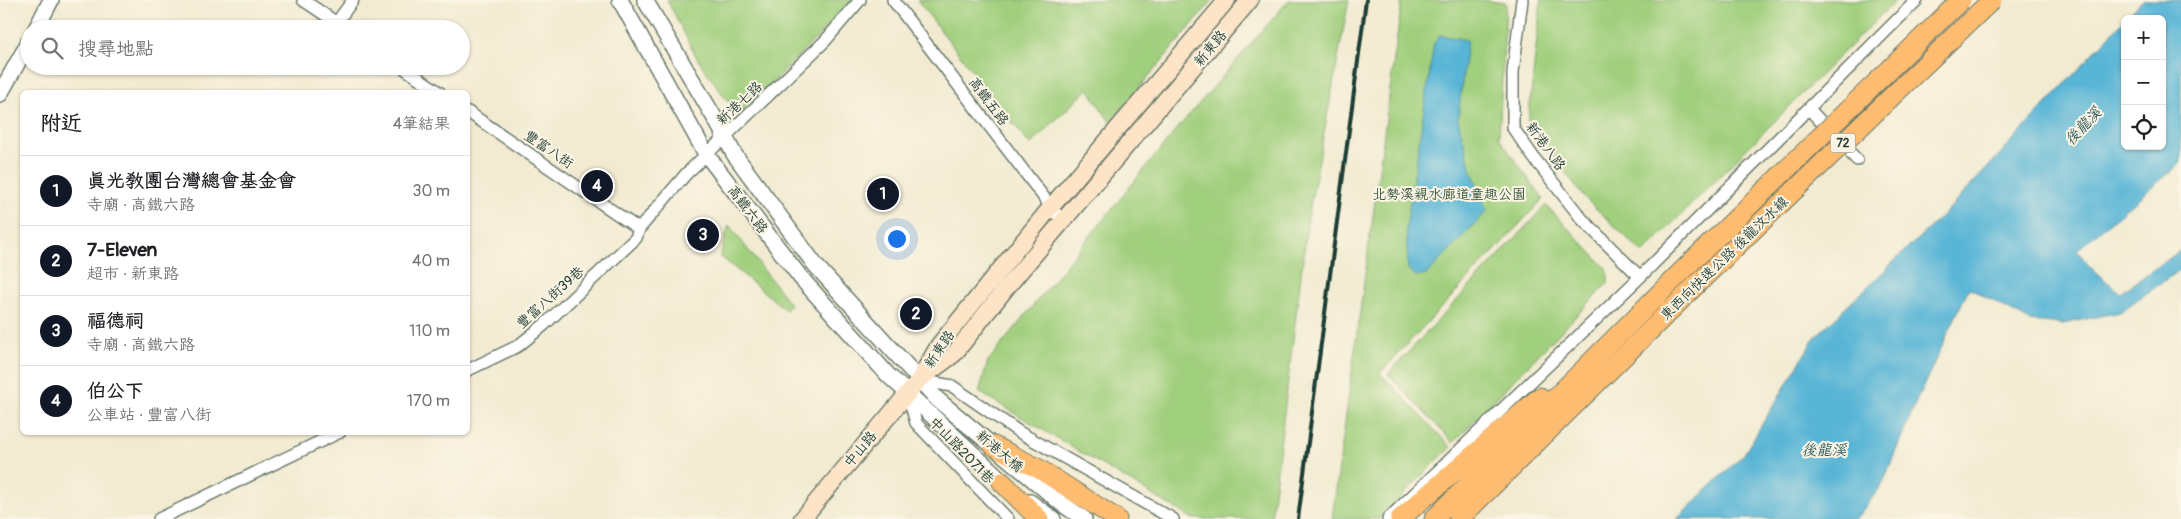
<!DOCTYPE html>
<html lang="zh-TW">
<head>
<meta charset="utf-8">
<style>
  body { margin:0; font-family:Pangolin,"LXGW WenKai TC",sans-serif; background:#f6f6f6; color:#202124 }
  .controls { position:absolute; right:15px; top:15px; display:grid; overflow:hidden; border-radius:8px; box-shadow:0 1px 4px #0004 }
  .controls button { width:45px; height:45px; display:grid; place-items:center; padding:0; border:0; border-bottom:1px solid #e0e0e0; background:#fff; color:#202124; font:25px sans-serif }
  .you { position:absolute; left:896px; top:238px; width:18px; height:18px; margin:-12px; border:4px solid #fff; border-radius:50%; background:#1a73e8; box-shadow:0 0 0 8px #1a73e833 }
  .badge { display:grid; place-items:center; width:32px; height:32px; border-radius:50%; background:#111827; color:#fff; font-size:16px; font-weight:700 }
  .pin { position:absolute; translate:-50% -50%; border:2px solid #fff; box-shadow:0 1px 5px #0006 }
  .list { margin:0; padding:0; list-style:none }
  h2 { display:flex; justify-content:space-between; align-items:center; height:65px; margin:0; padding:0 20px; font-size:21px }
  h2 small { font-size:16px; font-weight:400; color:#757577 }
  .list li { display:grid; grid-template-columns:32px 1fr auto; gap:15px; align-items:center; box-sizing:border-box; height:70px; padding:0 20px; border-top:1px solid #e0e0e0 }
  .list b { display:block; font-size:19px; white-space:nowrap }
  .list p { margin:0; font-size:16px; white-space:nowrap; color:#757577 }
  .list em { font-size:16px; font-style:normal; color:#757577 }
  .icon { flex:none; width:28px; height:28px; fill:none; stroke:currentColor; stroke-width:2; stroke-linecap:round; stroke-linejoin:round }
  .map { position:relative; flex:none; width:2181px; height:519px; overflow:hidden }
  .search { position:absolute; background:#fff; box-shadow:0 1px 4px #0004; left:20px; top:20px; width:450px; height:55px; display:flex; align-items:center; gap:12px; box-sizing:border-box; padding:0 18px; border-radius:28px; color:#757577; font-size:19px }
  .panel { position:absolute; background:#fff; box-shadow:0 1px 4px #0004; left:20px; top:90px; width:450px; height:345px; border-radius:8px }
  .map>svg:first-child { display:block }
  .green { fill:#a0cf7d; stroke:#608658 }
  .water { fill:#58b5d6; stroke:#3c7985 }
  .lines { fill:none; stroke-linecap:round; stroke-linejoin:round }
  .minor-casing { stroke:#697a6b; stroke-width:14 }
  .tertiary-casing { stroke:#697a6b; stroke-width:18 }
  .secondary-casing { stroke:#697a6b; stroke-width:19 }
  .trunk-casing { stroke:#697a6b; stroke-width:21 }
  .minor { stroke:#fff; stroke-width:11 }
  .tertiary { stroke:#fff; stroke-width:15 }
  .secondary { stroke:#fee4c6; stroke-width:16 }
  .trunk { stroke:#fdbc70; stroke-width:19 }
  .rail { stroke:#1f3d34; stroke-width:4 }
  .trunk-bridge-casing { stroke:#697a6b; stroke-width:21; stroke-linecap:butt }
  .trunk-bridge { stroke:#fdbc70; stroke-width:19 }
  .labels { text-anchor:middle; stroke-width:4; stroke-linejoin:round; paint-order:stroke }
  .shield { fill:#fcf5e5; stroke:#617469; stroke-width:1 }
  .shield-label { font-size:12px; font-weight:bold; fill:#1f3d34 }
  .street-label { font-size:14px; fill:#1f3d34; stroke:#fcf5e5 }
  .park-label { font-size:14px; fill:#395a43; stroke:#fcf5e5 }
  .water-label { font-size:15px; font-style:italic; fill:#2d5b5c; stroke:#fcf5e5 }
</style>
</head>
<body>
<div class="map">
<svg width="2181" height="519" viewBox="0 0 2181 519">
  <rect width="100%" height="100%" fill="#fcf5e5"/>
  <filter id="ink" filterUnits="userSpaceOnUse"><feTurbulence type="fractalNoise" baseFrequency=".02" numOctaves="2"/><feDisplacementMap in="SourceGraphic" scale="10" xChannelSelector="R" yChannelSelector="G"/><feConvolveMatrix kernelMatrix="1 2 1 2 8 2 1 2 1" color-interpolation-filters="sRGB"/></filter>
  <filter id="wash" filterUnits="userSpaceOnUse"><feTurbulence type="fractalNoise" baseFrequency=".0096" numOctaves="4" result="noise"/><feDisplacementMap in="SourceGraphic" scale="20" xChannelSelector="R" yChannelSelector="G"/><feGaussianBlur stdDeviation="1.12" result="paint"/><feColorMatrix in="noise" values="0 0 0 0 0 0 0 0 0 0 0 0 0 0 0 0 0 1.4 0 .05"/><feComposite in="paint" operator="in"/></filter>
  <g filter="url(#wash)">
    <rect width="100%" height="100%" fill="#f2ebd2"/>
    <path class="green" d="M 667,0 L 853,0 L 763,93 L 737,114 L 698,60 Z
      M 917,0 L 1213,0 L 1110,122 L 1088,89 L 1030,145 Z
      M 1289,0 L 1349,0 L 1308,218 L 1271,519 L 1193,519 L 979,392 L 988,361 L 1178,128 Z
      M 1402,0 L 1481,0 L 1506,3 L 1499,138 L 1543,199 L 1380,373 L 1451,447 L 1379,519 L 1332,519 Z
      M 1541,0 L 1896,0 L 1643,253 L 1584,197 L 1528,123 Z
      M 1546,205 L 1608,270 L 1608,283 L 1453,443 L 1388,374 Z
      M 729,225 L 790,304 L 786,310 L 720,256 Z"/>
    <path class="water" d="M 2143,0 L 2181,0 L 2181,163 L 2077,250 L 2089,266 L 2120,293 L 2181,250 L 2181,269 L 2120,312 L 2063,324 L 2030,321 L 1969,288 L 1916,402 L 1882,485 L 1856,519 L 1677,519 L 1744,454 L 1815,337 L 1951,207 L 2125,19 L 2125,146 L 2162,146 L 2162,19 L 2125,19 Z
      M 1440,35 L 1467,40 L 1458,119 L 1470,166 L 1487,211 L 1426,275 L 1416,276 L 1408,269 L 1406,228 L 1434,43 Z"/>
  </g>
  <g filter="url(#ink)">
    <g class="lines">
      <g class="minor-casing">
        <path id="minor" d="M 303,0 L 346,29
          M 893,0 L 1062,221
          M 1522,0 L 1513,72 L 1513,128 L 1534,158 L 1582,219 L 1640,277
          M 337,22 L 353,0
          M 401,66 L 439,92
          M 1809,109 L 1857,160
          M 468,112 L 639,229
          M 468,370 L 518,346 L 544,325 L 636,238 L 639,229 L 686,174 L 825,41 L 860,0
          M 919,380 L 952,386 L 1019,432 L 1173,519
          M 908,394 L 916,423 L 1008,519
          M 159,519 L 340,432
          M 1388,519 L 1640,277 L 1917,0"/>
      </g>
      <g class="tertiary-casing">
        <path id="tertiary" d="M 620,0 L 706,154 L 801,278 L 888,375 L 1009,487
          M 645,0 L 717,122 L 734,154 L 816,266 L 938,400 L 1061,503 L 1084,519
          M 36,29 L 51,0
          M 0,94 L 29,42
          M 1030,502 L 1053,519"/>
      </g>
      <g class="secondary-casing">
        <path id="secondary" d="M 923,377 L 954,354 L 1006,288 L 1250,0
          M 802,519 L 919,380 L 939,345 L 1051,207 L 1227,0"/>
      </g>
      <g class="trunk-casing">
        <path id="trunk" d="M 994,446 L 1039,469 L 1117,519
          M 1002,482 L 1039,519
          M 1400,519 L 1540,397
          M 1434,519 L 1682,271
          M 1459,519 L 1695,286"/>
      </g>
      <use href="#minor" class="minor"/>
      <use href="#tertiary" class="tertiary"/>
      <use href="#secondary" class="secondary"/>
      <use href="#trunk" class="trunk"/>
      <path class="rail" d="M 1298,519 L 1366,0"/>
      <g class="trunk-bridge-casing">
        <path id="trunk-bridge" d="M 1682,271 L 1961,0
          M 1695,286 L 1992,0"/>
      </g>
      <use href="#trunk-bridge" class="trunk-bridge"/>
    </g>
  </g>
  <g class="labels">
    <rect class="shield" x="1830.5" y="133.5" width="25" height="19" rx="4"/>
    <g class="shield-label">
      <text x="1843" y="147">72</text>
    </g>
    <g class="street-label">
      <text transform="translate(1210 48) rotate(-50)" y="5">新東路</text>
      <text transform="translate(989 101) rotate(53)" y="5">高鐵五路</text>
      <text transform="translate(739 103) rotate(-43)" y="5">新港七路</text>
      <text transform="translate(1546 146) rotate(54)" y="5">新港八路</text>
      <text transform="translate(549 149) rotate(34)" y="5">豐富八街</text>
      <text transform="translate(748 209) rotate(53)" y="5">高鐵六路</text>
      <text transform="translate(1724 258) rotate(-44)" y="5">東西向快速公路 後龍汶水線</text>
      <text transform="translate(550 297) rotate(-42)" y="5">豐富八街39巷</text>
      <text transform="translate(939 349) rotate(-56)" y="5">新東路</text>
      <text transform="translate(860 449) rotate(-50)" y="5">中山路</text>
      <text transform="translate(962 450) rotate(46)" y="5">中山路2071巷</text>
      <text transform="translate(1000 451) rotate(40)" y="5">新港大橋</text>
    </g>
    <g class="park-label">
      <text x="1449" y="199">北勢溪親水廊道童趣公園</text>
    </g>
    <g class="water-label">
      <text transform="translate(2083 126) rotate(-46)" y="5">後龍溪</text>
      <text x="1824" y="455">後龍溪</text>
    </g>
  </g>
</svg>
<div class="controls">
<button>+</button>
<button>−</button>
<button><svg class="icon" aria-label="locate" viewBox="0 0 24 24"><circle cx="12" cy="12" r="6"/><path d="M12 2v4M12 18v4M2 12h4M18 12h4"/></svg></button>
</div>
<div class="you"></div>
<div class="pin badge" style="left:883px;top:194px">1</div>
<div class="pin badge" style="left:916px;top:314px">2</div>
<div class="pin badge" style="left:703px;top:235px">3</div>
<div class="pin badge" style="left:597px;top:186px">4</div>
<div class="search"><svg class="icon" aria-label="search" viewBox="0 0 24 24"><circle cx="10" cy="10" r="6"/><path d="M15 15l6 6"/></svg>搜尋地點</div>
<section class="panel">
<h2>附近<small>4筆結果</small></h2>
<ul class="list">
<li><span class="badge">1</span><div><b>真光教團台灣總會基金會</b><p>寺廟 · 高鐵六路</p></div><em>30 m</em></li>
<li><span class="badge">2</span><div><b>7-Eleven</b><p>超市 · 新東路</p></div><em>40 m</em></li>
<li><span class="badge">3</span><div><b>福德祠</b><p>寺廟 · 高鐵六路</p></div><em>110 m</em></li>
<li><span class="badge">4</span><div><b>伯公下</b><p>公車站 · 豐富八街</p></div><em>170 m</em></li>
</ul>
</section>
</div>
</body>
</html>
